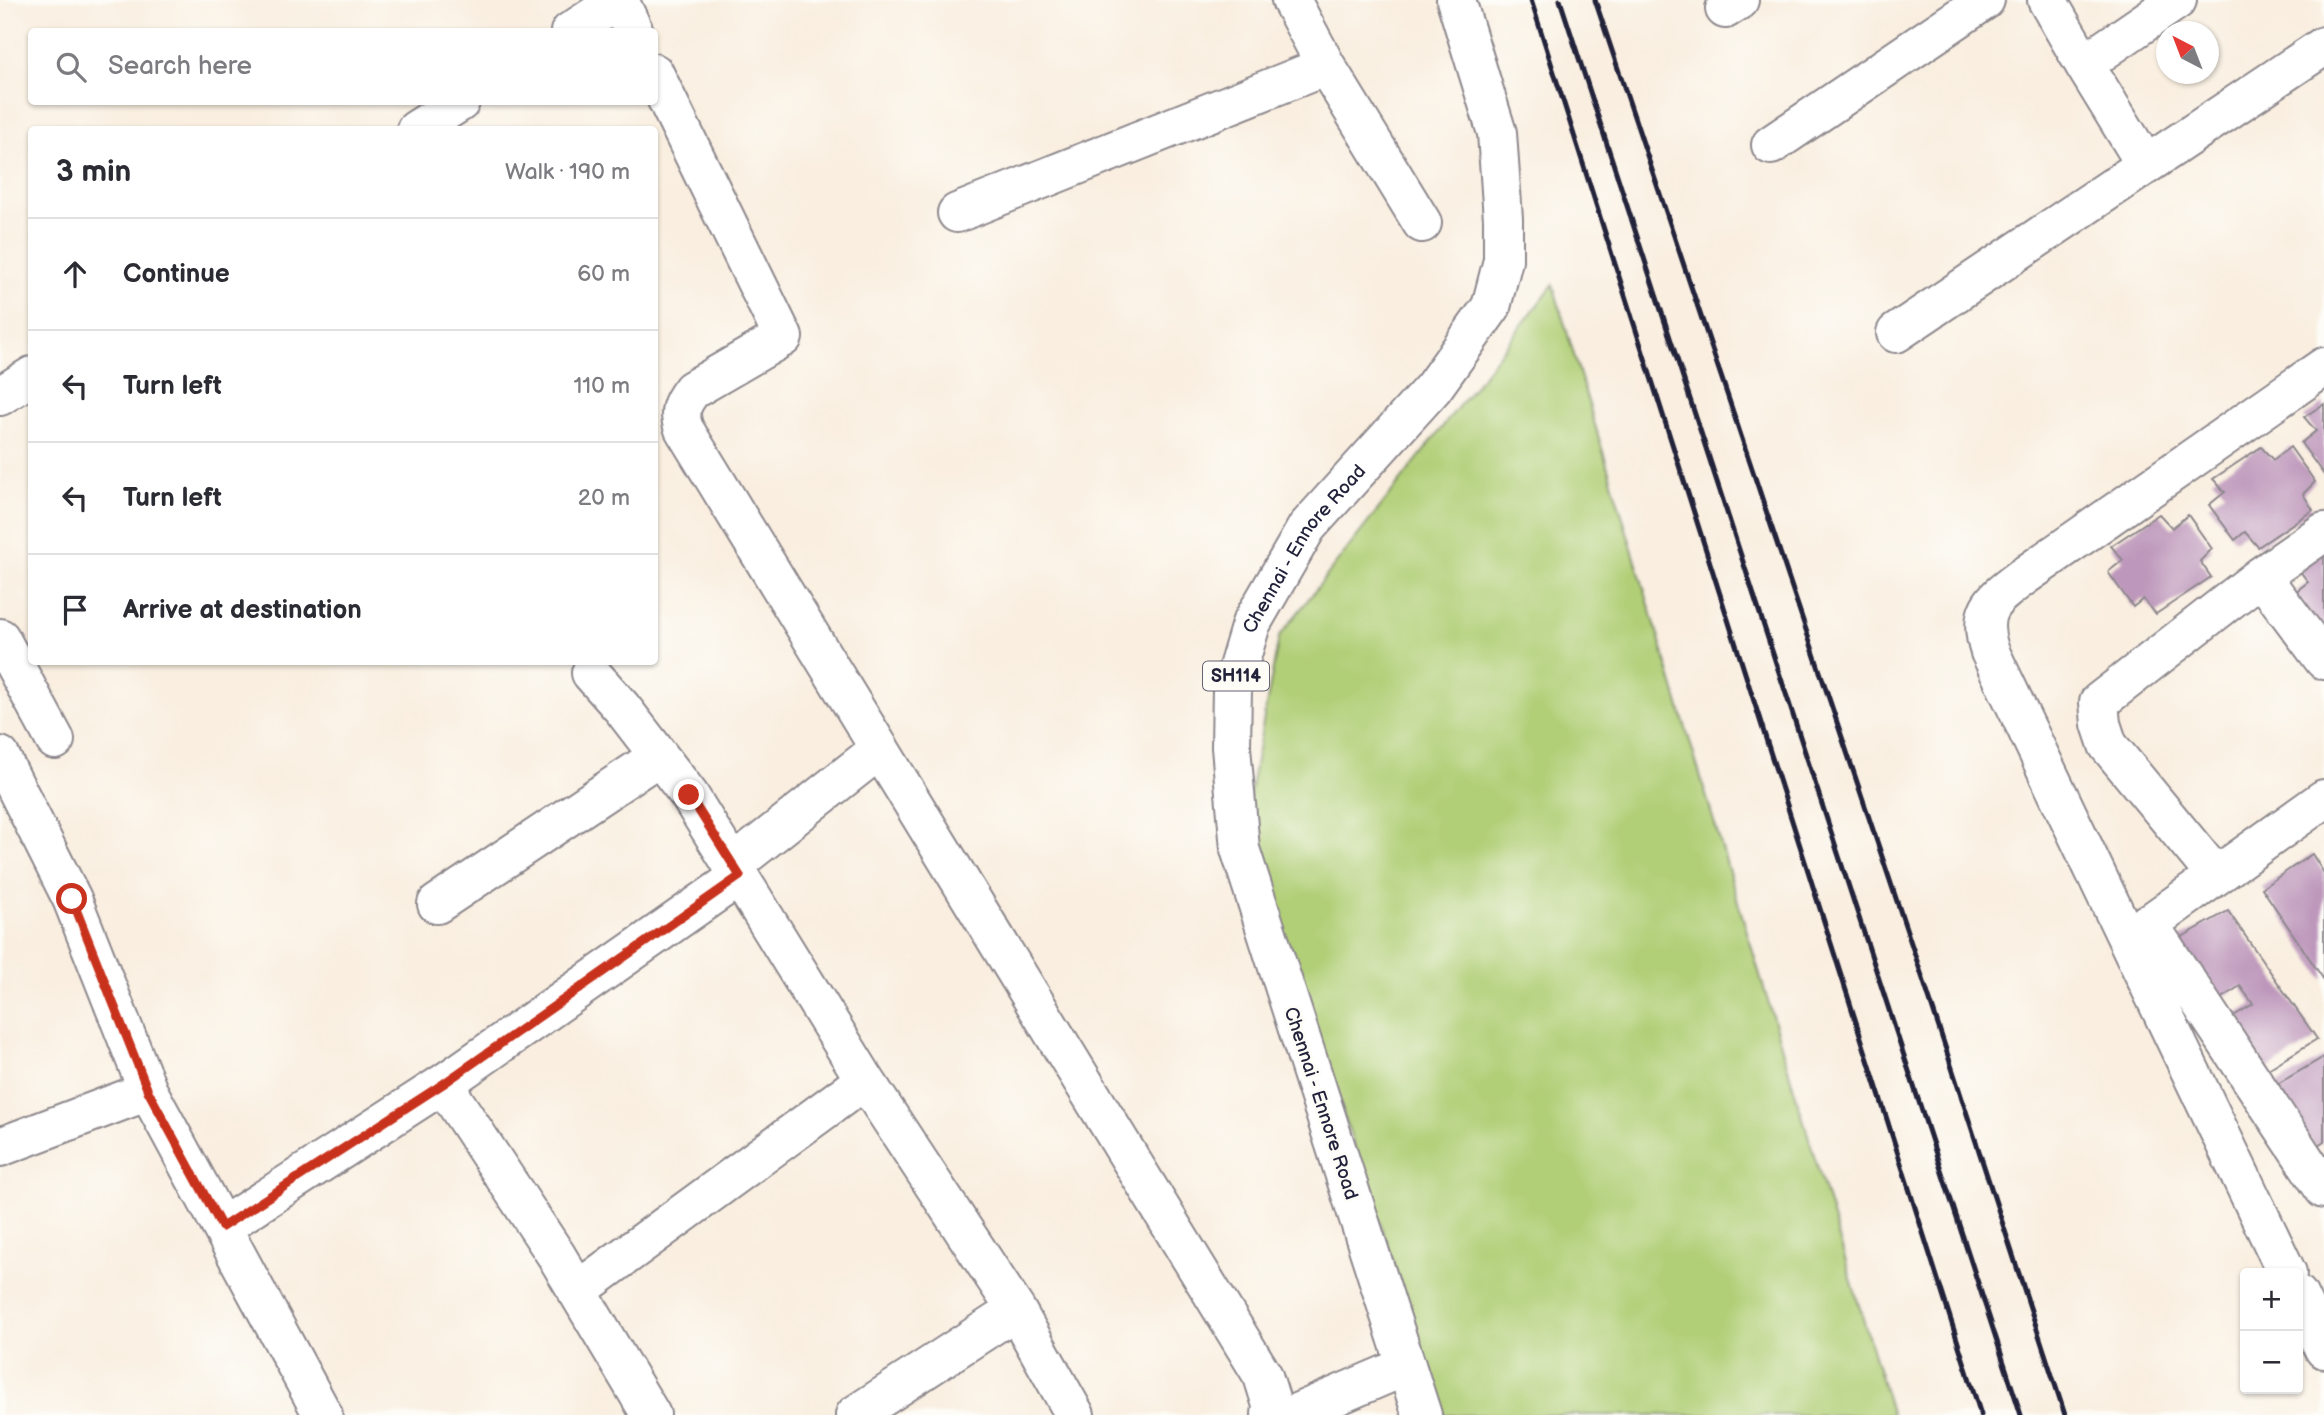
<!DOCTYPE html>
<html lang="en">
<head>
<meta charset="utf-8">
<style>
  body { margin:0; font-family:"Balsamiq Sans",sans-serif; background:#f7f7f7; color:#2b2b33 }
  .controls { position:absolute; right:21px; bottom:21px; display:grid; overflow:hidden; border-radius:7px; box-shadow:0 2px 5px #0004 }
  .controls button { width:63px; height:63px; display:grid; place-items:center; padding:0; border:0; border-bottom:2px solid #e1e1e2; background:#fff; color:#2b2b33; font:35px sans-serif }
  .compass { position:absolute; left:2156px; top:21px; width:63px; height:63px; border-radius:50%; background:#fff; box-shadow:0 2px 5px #0004; rotate:318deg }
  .stop { position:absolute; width:21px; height:21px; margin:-16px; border:5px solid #c8321e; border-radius:50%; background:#fff }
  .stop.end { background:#c8321e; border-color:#fff; box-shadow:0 2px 7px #0008 }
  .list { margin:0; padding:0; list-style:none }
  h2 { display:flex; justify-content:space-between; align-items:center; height:91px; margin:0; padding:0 28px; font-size:30px }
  h2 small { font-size:23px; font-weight:400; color:#7c7c81 }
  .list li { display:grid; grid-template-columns:46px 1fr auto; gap:21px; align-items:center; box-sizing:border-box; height:112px; padding:0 28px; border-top:2px solid #e1e1e2 }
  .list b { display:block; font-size:26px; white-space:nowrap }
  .list em { font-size:23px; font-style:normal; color:#7c7c81 }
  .icon { flex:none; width:38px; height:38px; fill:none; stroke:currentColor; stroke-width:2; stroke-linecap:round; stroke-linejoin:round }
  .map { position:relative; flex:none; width:2324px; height:1415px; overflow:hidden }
  .search { position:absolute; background:#fff; box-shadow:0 2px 5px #0004; left:28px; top:28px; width:630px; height:77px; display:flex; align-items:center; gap:18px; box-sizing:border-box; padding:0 24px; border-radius:7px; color:#7c7c81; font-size:26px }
  .panel { position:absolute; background:#fff; box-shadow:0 2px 5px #0004; left:28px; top:126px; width:630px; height:539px; border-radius:7px }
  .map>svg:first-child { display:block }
  .green { fill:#b1cf77; stroke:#6a7859; stroke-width:2 }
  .building { fill:#be98bc }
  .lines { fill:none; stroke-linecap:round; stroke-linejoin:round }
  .minor-casing { stroke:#8e888d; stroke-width:42 }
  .major-casing { stroke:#8e888d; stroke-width:42 }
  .minor { stroke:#fff; stroke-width:38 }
  .major { stroke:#fff; stroke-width:38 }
  .rail { stroke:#22223b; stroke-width:5 }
  .route { stroke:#c8321e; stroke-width:9 }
  .labels { text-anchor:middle; stroke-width:6; stroke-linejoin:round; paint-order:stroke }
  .shield { fill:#fdfcf7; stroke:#646373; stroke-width:2 }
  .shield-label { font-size:18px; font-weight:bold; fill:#22223b }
  .street-label { font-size:19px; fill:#22223b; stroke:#fdfcf7 }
</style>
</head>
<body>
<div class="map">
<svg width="2324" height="1415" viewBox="0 0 2324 1415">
  <rect width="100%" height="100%" fill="#fdfcf7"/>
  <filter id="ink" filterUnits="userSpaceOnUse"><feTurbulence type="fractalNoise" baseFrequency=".0143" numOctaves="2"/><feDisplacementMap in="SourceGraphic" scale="14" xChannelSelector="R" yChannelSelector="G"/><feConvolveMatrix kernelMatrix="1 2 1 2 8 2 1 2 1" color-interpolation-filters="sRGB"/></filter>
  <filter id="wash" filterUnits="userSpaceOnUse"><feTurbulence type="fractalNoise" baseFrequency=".00686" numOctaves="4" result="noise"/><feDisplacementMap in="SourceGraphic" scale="28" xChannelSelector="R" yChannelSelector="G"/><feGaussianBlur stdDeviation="1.57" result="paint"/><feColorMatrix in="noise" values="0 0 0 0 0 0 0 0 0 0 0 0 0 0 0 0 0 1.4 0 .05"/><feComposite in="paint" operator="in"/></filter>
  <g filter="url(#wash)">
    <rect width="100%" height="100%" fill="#f9eedf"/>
    <path class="green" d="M 1553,285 L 1892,1415 L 1444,1415 L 1245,819 L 1279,637 Z"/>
    <g id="blocks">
      <path class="building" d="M 2324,404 L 2324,475 L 2301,443 L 2316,431 L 2304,417 Z
        M 2261,447 L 2273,460 L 2290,447 L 2315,482 L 2303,494 L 2313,510 L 2258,547 L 2245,532 L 2235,540 L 2209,505 L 2225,492 L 2213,479 Z
        M 2159,514 L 2172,528 L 2188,515 L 2212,549 L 2200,561 L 2211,577 L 2156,614 L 2143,599 L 2133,607 L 2108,572 L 2123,560 L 2111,546 Z
        M 2324,544 L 2324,640 L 2290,596 L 2308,582 L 2294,563 Z
        M 2312,854 L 2324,873 L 2324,980 L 2262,888 Z
        M 2228,911 L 2317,1039 L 2265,1071 L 2229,1019 L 2253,1004 L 2240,986 L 2217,1001 L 2175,941 Z
        M 2324,1057 L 2324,1141 L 2315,1147 L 2272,1087 Z"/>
    </g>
  </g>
  <g filter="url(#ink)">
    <use href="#blocks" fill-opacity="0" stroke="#8e888d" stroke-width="2"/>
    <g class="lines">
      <g class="minor-casing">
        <path id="minor" d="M 619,0 L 634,32
          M 1291,0 L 1326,66 L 1422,223
          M 2047,0 L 2084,64 L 2146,165 L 2324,46
          M 1725,9 L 1739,0
          M 570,32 L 619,0
          M 2084,64 L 2177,0
          M 654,73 L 783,337 L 692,390 C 681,404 678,412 684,429 L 1263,1376 L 1272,1405 L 1271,1415
          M 416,130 L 460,102
          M 1771,145 L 1985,0
          M 957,213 L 1326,66
          M 1896,333 L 2146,165
          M 0,396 L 32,376
          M 2261,576 L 2324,660
          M 0,638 L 55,740
          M 591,673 L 622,708 L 689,795 L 865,1080 L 1016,1310 L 1075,1415
          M 0,756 L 72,899 L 148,1091 L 323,1415
          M 733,865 L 880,749
          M 2216,876 L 2108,745 L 2101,724 L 2099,702 L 2261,576 L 2324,532
          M 437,904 L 659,756
          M 2148,923 L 2324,1189
          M 2129,938 L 2324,799
          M 443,1084 L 556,1255 L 651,1415
          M 0,1147 L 148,1091
          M 222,1227 L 443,1084 L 740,876
          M 2287,1273 L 1990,652 C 1976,610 1992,600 2024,576 L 2324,367
          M 577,1291 L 865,1080
          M 2298,1295 L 2324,1349
          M 855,1415 L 1016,1310
          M 1292,1415 L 1406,1366"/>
      </g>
      <g class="major-casing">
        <g id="major">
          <path id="s1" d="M 1422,1415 L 1240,849 L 1231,747 L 1232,688 L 1251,624 L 1307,527 L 1433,388 L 1491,307 L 1503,260 L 1503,219 L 1497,133 L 1456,0"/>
        </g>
      </g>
      <use href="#minor" class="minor"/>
      <use href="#major" class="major"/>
      <path class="rail" d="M 1531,0 L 1981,1415
        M 1560,0 L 2021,1415
        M 1595,0 L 1923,979 L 2065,1415"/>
    </g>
  </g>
  <g class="lines" filter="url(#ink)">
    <path class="route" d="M 72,899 L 148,1091 L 222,1227 L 443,1084 L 740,876 L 689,795"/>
  </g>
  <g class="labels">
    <rect class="shield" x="1203" y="661.5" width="66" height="29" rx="5"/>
    <g class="shield-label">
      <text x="1236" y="682">SH114</text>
    </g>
    <g class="street-label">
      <text dy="7" stroke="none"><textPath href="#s1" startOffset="915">Chennai - Ennore Road</textPath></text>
      <text transform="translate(1322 1103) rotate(72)" y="7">Chennai - Ennore Road</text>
    </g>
  </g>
</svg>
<div class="controls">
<button>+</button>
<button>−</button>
</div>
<svg class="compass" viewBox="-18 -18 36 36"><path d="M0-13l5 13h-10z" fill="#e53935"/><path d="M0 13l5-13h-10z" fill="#7c7c81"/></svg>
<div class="stop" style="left:72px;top:899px"></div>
<div class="stop end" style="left:689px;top:795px"></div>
<div class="search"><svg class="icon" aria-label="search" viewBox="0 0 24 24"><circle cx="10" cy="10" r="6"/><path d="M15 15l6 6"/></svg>Search here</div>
<section class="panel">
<h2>3 min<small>Walk · 190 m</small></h2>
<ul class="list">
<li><svg class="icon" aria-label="ahead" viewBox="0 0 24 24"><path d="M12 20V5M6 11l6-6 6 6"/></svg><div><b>Continue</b></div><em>60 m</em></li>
<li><svg class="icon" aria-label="left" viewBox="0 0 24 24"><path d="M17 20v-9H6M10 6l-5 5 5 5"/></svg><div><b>Turn left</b></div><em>110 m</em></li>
<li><svg class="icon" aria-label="left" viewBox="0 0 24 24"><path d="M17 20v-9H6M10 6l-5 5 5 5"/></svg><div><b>Turn left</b></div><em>20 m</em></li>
<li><svg class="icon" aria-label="arrive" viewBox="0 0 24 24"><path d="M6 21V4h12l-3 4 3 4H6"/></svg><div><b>Arrive at destination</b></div></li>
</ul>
</section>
</div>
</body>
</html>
